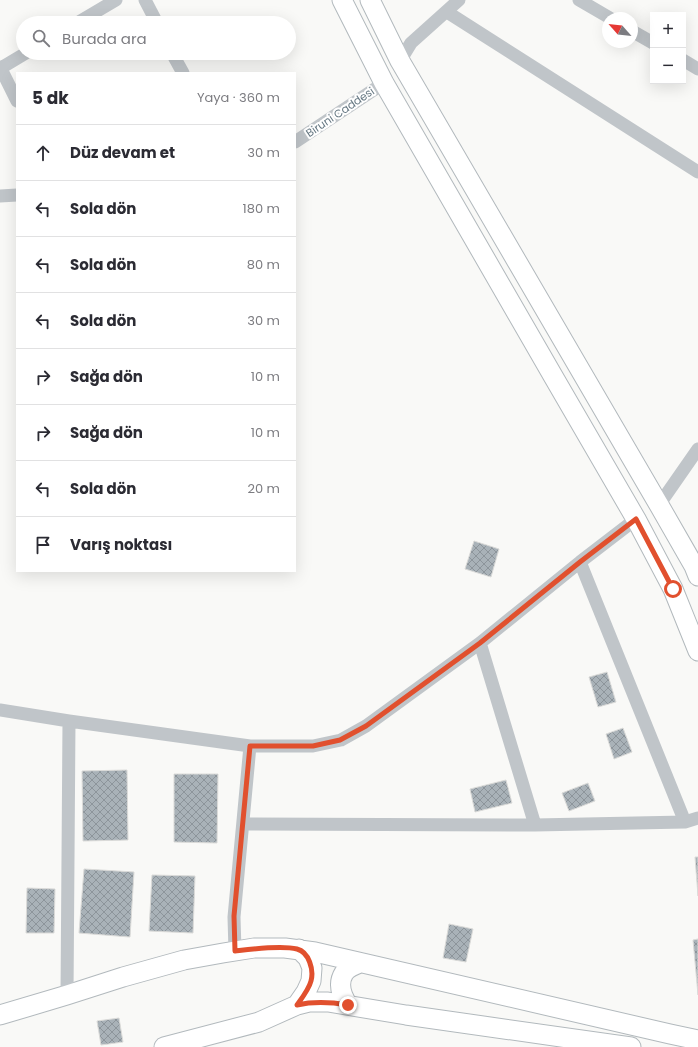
<!DOCTYPE html>
<html lang="tr">
<head>
<meta charset="utf-8">
<style>
  body { margin:0; font-family:Poppins,sans-serif; background:#f7f7f7; color:#2b2b33 }
  .controls { position:absolute; right:12px; top:12px; display:grid; overflow:hidden; border-radius:0px; box-shadow:0 4px 16px #0002 }
  .controls button { width:36px; height:36px; display:grid; place-items:center; padding:0; border:0; border-bottom:1px solid #e1e1e2; background:#fff; color:#2b2b33; font:20px sans-serif }
  .compass { position:absolute; left:602px; top:12px; width:36px; height:36px; border-radius:50%; background:#fff; box-shadow:0 4px 16px #0002; rotate:297deg }
  .stop { position:absolute; width:12px; height:12px; margin:-9px; border:3px solid #e1502e; border-radius:50%; background:#fff }
  .stop.end { background:#e1502e; border-color:#fff; box-shadow:0 1px 4px #0008 }
  .list { margin:0; padding:0; list-style:none }
  h2 { display:flex; justify-content:space-between; align-items:center; height:52px; margin:0; padding:0 16px; font-size:17px }
  h2 small { font-size:13px; font-weight:400; color:#7c7c81 }
  .list li { display:grid; grid-template-columns:26px 1fr auto; gap:12px; align-items:center; box-sizing:border-box; height:56px; padding:0 16px; border-top:1px solid #e1e1e2 }
  .list b { display:block; font-size:15px; white-space:nowrap }
  .list em { font-size:13px; font-style:normal; color:#7c7c81 }
  .icon { flex:none; width:22px; height:22px; fill:none; stroke:currentColor; stroke-width:2; stroke-linecap:round; stroke-linejoin:round }
  .map { position:relative; flex:none; width:698px; height:1047px; overflow:hidden }
  .search { position:absolute; background:#fff; box-shadow:0 4px 16px #0002; left:16px; top:16px; width:280px; height:44px; display:flex; align-items:center; gap:10px; box-sizing:border-box; padding:0 14px; border-radius:22px; color:#7c7c81; font-size:15px }
  .panel { position:absolute; background:#fff; box-shadow:0 4px 16px #0002; left:16px; top:72px; width:280px; height:500px; border-radius:0px }
  .map>svg:first-child { display:block }
  .building { fill:url(#building-cross-hatch); stroke:#dbdbd9 }
  .lines { fill:none; stroke-linecap:round; stroke-linejoin:round }
  .secondary-casing { stroke:#b2b9bd; stroke-width:21 }
  .street { stroke:#c0c5c9; stroke-width:13 }
  .secondary { stroke:#fff; stroke-width:19 }
  .route { stroke:#e1502e; stroke-width:5 }
  .labels { text-anchor:middle; stroke-width:4; stroke-linejoin:round; paint-order:stroke }
  .street-label { font-size:11px; fill:#647681; stroke:#fff }
</style>
</head>
<body>
<div class="map">
<svg width="698" height="1047" viewBox="0 0 698 1047">
  <defs>
    <pattern id="building-cross-hatch" width="8" height="8" patternUnits="userSpaceOnUse"><rect width="8" height="8" fill="#a9b2b8"/><path d="M0 0l8 8M0 8l8-8" fill="none" stroke="#8d959b"/></pattern>
  </defs>
  <rect width="100%" height="100%" fill="#f9f9f7"/>
  <path class="building" d="M 474,541 L 499,549 L 491,577 L 465,569 Z
    M 607,672 L 616,702 L 598,707 L 589,677 Z
    M 623,728 L 632,752 L 614,759 L 606,734 Z
    M 127,770 L 128,840 L 83,841 L 82,771 Z
    M 174,774 L 218,774 L 217,843 L 174,842 Z
    M 506,780 L 512,803 L 475,812 L 470,789 Z
    M 588,783 L 595,801 L 569,811 L 562,793 Z
    M 695,857 L 698,857 L 698,896 Z
    M 84,869 L 134,872 L 130,937 L 79,933 Z
    M 152,875 L 195,876 L 193,933 L 149,931 Z
    M 27,888 L 55,889 L 54,933 L 26,933 Z
    M 449,924 L 473,929 L 466,962 L 443,958 Z
    M 698,939 L 698,995 L 693,940 Z
    M 119,1018 L 123,1042 L 101,1045 L 97,1021 Z"/>
  <g class="lines">
    <g class="secondary-casing">
      <path id="secondary" d="M 342,0 L 384,83 L 553,376 L 636,519 L 673,589 L 698,651
        M 370,0 L 400,61 L 659,505 L 694,566 L 698,576
        M 297,1005 L 306,992 L 311,981 L 312,968 L 308,958 L 299,949
        M 348,1005 C 342,996 337,984 344,973 C 347,968 355,965 360,963
        M 0,1015 L 67,995 L 123,977 L 184,960 L 223,953 L 254,948 L 285,948 L 315,952 L 670,1034 L 698,1040
        M 164,1047 L 259,1022 L 297,1005 L 309,1002 L 328,1002 L 406,1015 L 631,1047"/>
    </g>
    <path class="street" d="M 145,0 L 157,23
      M 579,0 L 610,18
      M 447,12 L 698,172
      M 77,23 L 116,0
      M 632,31 L 653,43
      M 172,53 L 183,73
      M 683,60 L 698,69
      M 400,61 L 411,43 L 459,0
      M 0,67 L 17,101
      M 1,68 L 26,53
      M 295,142 L 384,83
      M 0,196 L 17,195
      M 659,505 L 698,449
      M 580,562 L 685,822
      M 480,643 L 535,825
      M 0,710 L 69,721 L 250,746 L 313,746 L 341,740 L 366,726 L 480,643 L 580,562 L 636,519
      M 243,824 L 535,825 L 685,822 L 698,818
      M 235,951 L 234,917 L 250,746
      M 67,995 L 69,721"/>
    <use href="#secondary" class="secondary"/>
  </g>
  <g class="lines">
    <path class="route" d="M 348,1005 C 330,1002 315,1001 297,1005 C 302,998 309,989 311,981 C 314,970 309,952 297,949 C 281,945 252,949 235,951 L 234,916 L 250,746 L 313,746 L 340,740 L 366,726 L 480,643 L 580,562 L 636,519 L 673,589"/>
  </g>
  <g class="labels">
    <g class="street-label">
      <text transform="translate(340 112) rotate(-34)" y="4">Biruni Caddesi</text>
    </g>
  </g>
</svg>
<div class="controls">
<button>+</button>
<button>−</button>
</div>
<svg class="compass" viewBox="-18 -18 36 36"><path d="M0-13l5 13h-10z" fill="#e53935"/><path d="M0 13l5-13h-10z" fill="#7c7c81"/></svg>
<div class="stop" style="left:673px;top:589px"></div>
<div class="stop end" style="left:348px;top:1005px"></div>
<div class="search"><svg class="icon" aria-label="search" viewBox="0 0 24 24"><circle cx="10" cy="10" r="6"/><path d="M15 15l6 6"/></svg>Burada ara</div>
<section class="panel">
<h2>5 dk<small>Yaya · 360 m</small></h2>
<ul class="list">
<li><svg class="icon" aria-label="ahead" viewBox="0 0 24 24"><path d="M12 20V5M6 11l6-6 6 6"/></svg><div><b>Düz devam et</b></div><em>30 m</em></li>
<li><svg class="icon" aria-label="left" viewBox="0 0 24 24"><path d="M17 20v-9H6M10 6l-5 5 5 5"/></svg><div><b>Sola dön</b></div><em>180 m</em></li>
<li><svg class="icon" aria-label="left" viewBox="0 0 24 24"><path d="M17 20v-9H6M10 6l-5 5 5 5"/></svg><div><b>Sola dön</b></div><em>80 m</em></li>
<li><svg class="icon" aria-label="left" viewBox="0 0 24 24"><path d="M17 20v-9H6M10 6l-5 5 5 5"/></svg><div><b>Sola dön</b></div><em>30 m</em></li>
<li><svg class="icon" aria-label="right" viewBox="0 0 24 24"><path d="M7 20v-9h11M14 6l5 5-5 5"/></svg><div><b>Sağa dön</b></div><em>10 m</em></li>
<li><svg class="icon" aria-label="right" viewBox="0 0 24 24"><path d="M7 20v-9h11M14 6l5 5-5 5"/></svg><div><b>Sağa dön</b></div><em>10 m</em></li>
<li><svg class="icon" aria-label="left" viewBox="0 0 24 24"><path d="M17 20v-9H6M10 6l-5 5 5 5"/></svg><div><b>Sola dön</b></div><em>20 m</em></li>
<li><svg class="icon" aria-label="arrive" viewBox="0 0 24 24"><path d="M6 21V4h12l-3 4 3 4H6"/></svg><div><b>Varış noktası</b></div></li>
</ul>
</section>
</div>
</body>
</html>
